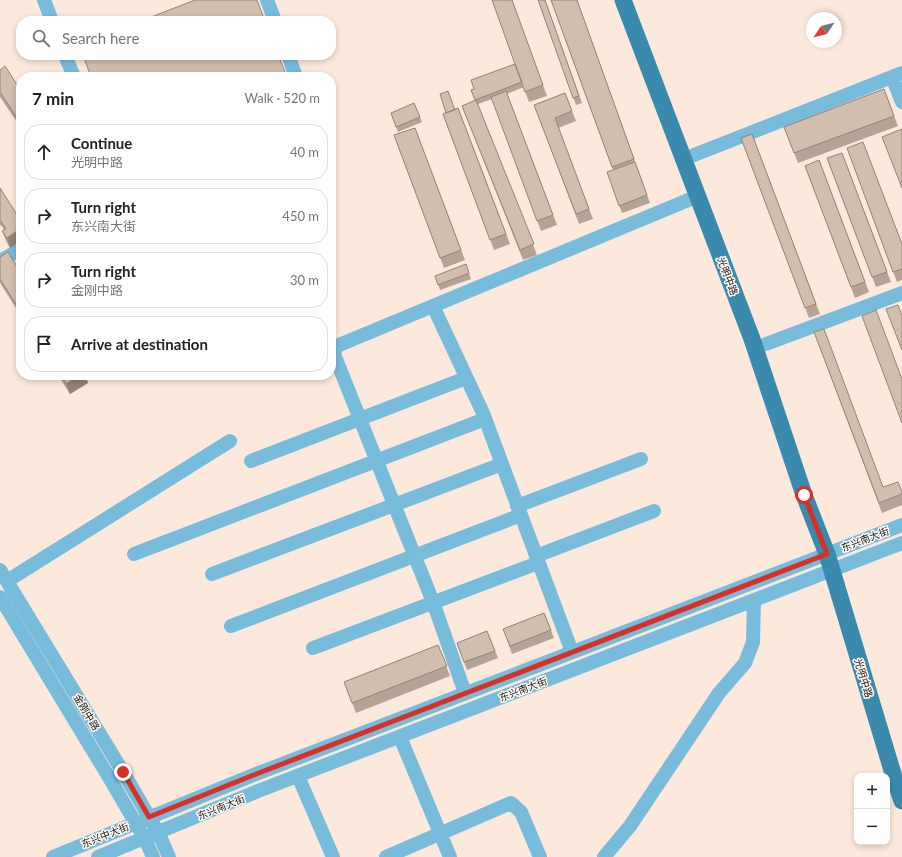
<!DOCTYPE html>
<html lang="en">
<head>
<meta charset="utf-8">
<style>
  body { margin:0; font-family:Lato,"Noto Sans SC",sans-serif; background:#f6f6f6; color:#222 }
  .controls { position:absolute; right:12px; bottom:12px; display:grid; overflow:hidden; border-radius:8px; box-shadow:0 2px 6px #0003 }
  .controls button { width:36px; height:36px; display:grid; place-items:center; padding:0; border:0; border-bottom:1px solid #e0e0e0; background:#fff; color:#222; font:20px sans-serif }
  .compass { position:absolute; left:806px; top:12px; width:36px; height:36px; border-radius:50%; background:#fff; box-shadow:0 2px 6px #0003; rotate:235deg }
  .stop { position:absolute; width:12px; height:12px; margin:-9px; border:3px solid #d93025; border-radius:50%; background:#fff }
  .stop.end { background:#d93025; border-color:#fff; box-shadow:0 1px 4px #0008 }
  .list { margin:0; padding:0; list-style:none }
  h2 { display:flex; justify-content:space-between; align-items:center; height:52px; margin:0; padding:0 16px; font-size:17px }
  h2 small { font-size:13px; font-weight:400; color:#767676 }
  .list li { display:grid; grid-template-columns:26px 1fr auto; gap:12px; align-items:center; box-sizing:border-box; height:56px; margin:0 8px 8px; padding:0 8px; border:1px solid #e0e0e0; border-radius:16px }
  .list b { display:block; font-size:15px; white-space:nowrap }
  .list p { margin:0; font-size:13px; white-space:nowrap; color:#767676 }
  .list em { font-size:13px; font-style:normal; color:#767676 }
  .icon { flex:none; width:22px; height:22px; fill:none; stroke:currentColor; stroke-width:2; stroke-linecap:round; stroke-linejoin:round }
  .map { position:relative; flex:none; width:902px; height:857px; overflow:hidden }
  .search { position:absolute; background:#fff; box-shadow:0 2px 6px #0003; left:16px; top:16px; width:320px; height:44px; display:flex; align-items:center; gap:10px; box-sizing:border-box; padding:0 14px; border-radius:16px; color:#767676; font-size:15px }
  .panel { position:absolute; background:#fff; box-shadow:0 2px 6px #0003; left:16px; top:72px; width:320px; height:308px; border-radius:16px }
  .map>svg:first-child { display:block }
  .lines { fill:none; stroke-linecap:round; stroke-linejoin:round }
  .minor { stroke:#78bcdc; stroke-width:14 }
  .major { stroke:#398aad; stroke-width:17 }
  .wall { fill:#b5a395 }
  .shaded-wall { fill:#948479 }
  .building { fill:#d3bdad; stroke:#948479 }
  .route { stroke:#d93025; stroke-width:5 }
  .labels { text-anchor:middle; stroke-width:3; stroke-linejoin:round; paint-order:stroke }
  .street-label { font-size:10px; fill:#1d1610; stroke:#fef9f6 }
</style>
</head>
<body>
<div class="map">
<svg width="902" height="857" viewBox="0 0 902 857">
  <rect width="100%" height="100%" fill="#fce9dc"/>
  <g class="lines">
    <path class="minor" d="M 44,0 L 52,21
      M 267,0 L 275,21
      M 65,55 L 74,77
      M 288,55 L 296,77
      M 892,77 L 902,102
      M 694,155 L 902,73
      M 0,261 L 21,249
      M 433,306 L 483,413 L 572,652
      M 766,344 L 902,293
      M 251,461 L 466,378
      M 517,506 L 641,459
      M 134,554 L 485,419
      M 536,556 L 654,511
      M 0,570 L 123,772 L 159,834 L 169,857
      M 212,574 L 502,464
      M 7,581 L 230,441
      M 0,597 L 110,779 L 146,841 L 153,857
      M 231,626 L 521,515
      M 313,648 L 538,563
      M 465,693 L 433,602 L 334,354 L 336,348 L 339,345 L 698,196
      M 400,737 L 450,857
      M 298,776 L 333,857
      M 53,857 L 251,776 L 902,525
      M 98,857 L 258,791 L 902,543
      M 386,857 L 511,803 L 521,812 L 540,857
      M 604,857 L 630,826 L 719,693 L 745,663 L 753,642 L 754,600"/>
    <path class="major" d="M 623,0 L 752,339 L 804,495 L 827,554 L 894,777 L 902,801"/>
  </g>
  <path class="wall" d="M 512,0 L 547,96 L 529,102 L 515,64 L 524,87 L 507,94 L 557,225 L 541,231 L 492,99 L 478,104 L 537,255 L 523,260 L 462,106 L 475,100 L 471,90 L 474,89 L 515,64 Z
    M 538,0 L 545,0 L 582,103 L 576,105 Z
    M 551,0 L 577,0 L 650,203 L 622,213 L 607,172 L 613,170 Z
    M 0,70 L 21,91 L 21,128 L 0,97 Z
    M 884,89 L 898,126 L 798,163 L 784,127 Z
    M 565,93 L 576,121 L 558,128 L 593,219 L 579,224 L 534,105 Z
    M 414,103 L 422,122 L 398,132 L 391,113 Z
    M 458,108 L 510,244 L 494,250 L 443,114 Z
    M 415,128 L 465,260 L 444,268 L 394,135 Z
    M 752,134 L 820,314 L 809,318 L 741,138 Z
    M 847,148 L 902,244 L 902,280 L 897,282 Z
    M 842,153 L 891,282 L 876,287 L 827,158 Z
    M 819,160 L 869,292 L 855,298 L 805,166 Z
    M 0,188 L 21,221 L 21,241 L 10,248 L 6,241 L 2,231 L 4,230 L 1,225 L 0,226 Z
    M 0,257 L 21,273 L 21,316 L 0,283 Z
    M 466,264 L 471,279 L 440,290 L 435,276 Z
    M 814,332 L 883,487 L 902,492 L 902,505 L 882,513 Z
    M 58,375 L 85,375 L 88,383 L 70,394 Z
    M 544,613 L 554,638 L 512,654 L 503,629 Z
    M 487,631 L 498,658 L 467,670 L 457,643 Z
    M 438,645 L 450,676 L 356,713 L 344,682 Z"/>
  <path class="shaded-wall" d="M 21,228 L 21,241 L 10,248 L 7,238 Z
    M 80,375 L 85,375 L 88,383 L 70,394 L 66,384 Z"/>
  <path class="building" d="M 195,0 L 257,0 L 265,21 L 141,21 Z
    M 492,0 L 512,0 L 543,85 L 525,92 Z
    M 538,0 L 545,0 L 579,96 L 573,98 Z
    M 551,0 L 577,0 L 634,159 L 612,167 Z
    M 83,55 L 278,55 L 287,77 L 91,77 Z
    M 515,64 L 522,82 L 475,100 L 471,90 L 474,89 L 471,80 Z
    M 5,66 L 21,91 L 21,124 L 0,92 L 0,70 Z
    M 884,89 L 894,116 L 794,153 L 784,127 Z
    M 448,91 L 455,110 L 446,113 L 440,94 Z
    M 506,91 L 553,215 L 537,221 L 491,97 Z
    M 565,93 L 572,111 L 555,118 L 589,209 L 576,214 L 534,105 Z
    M 476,100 L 534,244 L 520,250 L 462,106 Z
    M 414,103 L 420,117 L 396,127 L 391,113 Z
    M 458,108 L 506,234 L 490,240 L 443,114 Z
    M 415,128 L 461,250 L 440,258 L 394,135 Z
    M 902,129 L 902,188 L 882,137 Z
    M 752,134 L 816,304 L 805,308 L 741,138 Z
    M 863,142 L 902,244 L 902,269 L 893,272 L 847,148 Z
    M 842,153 L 887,272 L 872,277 L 827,158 Z
    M 819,160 L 865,282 L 851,287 L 805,166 Z
    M 635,162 L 647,195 L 619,206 L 607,172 Z
    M 0,188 L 21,221 L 21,228 L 7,238 L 2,231 L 6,229 L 0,220 Z
    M 8,252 L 21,273 L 21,312 L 0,279 L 0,257 Z
    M 466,264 L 469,273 L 438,285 L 435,276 Z
    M 898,305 L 902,316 L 902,350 L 886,309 Z
    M 876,310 L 902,379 L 902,423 L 862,316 Z
    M 824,329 L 883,487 L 898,482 L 902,492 L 902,494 L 879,503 L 814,332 Z
    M 61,375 L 80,375 L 66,384 Z
    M 544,613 L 551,630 L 510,646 L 503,629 Z
    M 487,631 L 495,651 L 464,662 L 457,643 Z
    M 438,645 L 447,666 L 352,703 L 344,682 Z"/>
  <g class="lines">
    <path class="route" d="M 123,772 L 149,817 L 251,776 L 827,554 L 804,495"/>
  </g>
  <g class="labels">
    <g class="street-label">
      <text transform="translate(728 276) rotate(69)" y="4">光明中路</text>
      <text transform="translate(865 539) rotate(-21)" y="4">东兴南大街</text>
      <text transform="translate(864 678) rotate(73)" y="4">光明中路</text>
      <text transform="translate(523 689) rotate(-21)" y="4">东兴南大街</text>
      <text transform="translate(87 712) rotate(59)" y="4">金刚中路</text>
      <text transform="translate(221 807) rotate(-22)" y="4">东兴南大街</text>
      <text transform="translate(105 835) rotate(-22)" y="4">东兴中大街</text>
    </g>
  </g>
</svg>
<div class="controls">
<button>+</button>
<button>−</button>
</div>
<svg class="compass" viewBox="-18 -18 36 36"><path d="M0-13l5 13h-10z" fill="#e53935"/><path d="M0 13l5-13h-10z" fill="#767676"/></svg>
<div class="stop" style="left:804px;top:495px"></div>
<div class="stop end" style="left:123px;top:772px"></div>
<div class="search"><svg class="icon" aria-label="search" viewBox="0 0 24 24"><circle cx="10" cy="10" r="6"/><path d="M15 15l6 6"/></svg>Search here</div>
<section class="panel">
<h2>7 min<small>Walk · 520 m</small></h2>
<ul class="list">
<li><svg class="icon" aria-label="ahead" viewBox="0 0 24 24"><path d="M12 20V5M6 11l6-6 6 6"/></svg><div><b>Continue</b><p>光明中路</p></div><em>40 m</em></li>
<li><svg class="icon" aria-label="right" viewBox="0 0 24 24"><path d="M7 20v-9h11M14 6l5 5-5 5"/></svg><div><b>Turn right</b><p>东兴南大街</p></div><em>450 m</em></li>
<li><svg class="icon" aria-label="right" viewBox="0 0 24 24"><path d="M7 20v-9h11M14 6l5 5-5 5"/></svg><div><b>Turn right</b><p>金刚中路</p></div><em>30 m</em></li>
<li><svg class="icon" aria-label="arrive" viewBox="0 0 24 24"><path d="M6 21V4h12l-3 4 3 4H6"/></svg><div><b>Arrive at destination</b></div></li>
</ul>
</section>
</div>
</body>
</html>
